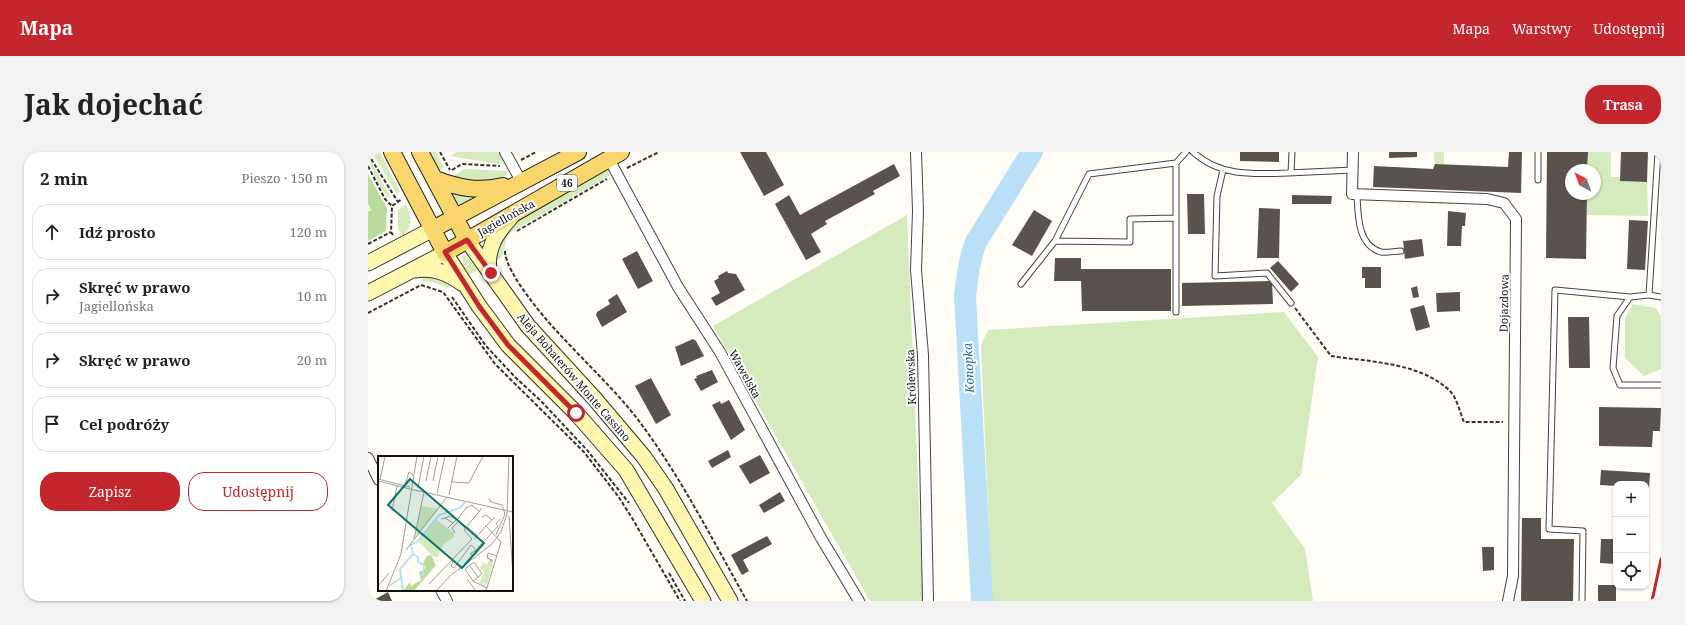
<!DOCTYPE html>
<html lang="pl">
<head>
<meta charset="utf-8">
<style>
  body { margin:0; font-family:"Noto Serif",serif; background:#f2f2f2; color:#222 }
  .controls { position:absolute; right:12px; bottom:12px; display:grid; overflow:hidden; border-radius:8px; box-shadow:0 1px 3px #0004 }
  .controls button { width:36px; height:36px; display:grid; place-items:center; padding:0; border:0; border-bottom:1px solid #e0e0e0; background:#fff; color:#222; font:20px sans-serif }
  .compass { position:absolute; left:1197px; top:12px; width:36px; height:36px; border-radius:50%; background:#fff; box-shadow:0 1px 3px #0004; rotate:319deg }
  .stop { position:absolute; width:12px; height:12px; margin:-9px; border:3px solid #c4262e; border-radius:50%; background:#fff }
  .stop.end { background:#c4262e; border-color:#fff; box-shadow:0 1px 4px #0008 }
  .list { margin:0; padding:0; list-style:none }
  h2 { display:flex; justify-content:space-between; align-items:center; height:52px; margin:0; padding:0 16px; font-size:17px }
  h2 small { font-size:13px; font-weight:400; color:#767676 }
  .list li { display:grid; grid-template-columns:26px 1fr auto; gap:12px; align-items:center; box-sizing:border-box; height:56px; margin:0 8px 8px; padding:0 8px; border:1px solid #e0e0e0; border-radius:16px }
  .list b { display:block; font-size:15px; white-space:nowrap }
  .list p { margin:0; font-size:13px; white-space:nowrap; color:#767676 }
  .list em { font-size:13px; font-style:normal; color:#767676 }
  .actions { display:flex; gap:8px; padding:12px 16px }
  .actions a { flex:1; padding:9px 0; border:1px solid #c4262e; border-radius:16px; text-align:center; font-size:14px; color:#c4262e }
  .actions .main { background:#c4262e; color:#fff }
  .icon { flex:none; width:22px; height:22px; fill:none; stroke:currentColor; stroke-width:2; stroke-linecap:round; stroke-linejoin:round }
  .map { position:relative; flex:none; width:1293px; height:449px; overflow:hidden; border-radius:16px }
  header { display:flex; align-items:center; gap:24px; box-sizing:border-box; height:56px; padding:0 20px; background:#c4262e; color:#fff }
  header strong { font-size:19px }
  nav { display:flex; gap:22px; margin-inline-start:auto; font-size:14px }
  .intro { display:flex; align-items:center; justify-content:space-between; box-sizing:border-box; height:96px; padding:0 24px }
  h1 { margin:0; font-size:28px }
  .button { padding:10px 18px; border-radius:16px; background:#c4262e; color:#fff; font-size:14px; font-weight:700 }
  main { display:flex; gap:24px; padding:0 24px }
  aside { flex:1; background:#fff; border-radius:16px; box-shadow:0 1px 3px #0004 }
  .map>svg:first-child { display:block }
  .green { fill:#d5ebbd }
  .forest { fill:#b9dc9c }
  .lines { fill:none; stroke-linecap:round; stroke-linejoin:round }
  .river { stroke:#b9e0f7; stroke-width:22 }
  .building { fill:#5a524d }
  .lane-casing { stroke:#444; stroke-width:7 }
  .street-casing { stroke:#444; stroke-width:12 }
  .secondary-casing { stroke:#333; stroke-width:17 }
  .primary-casing { stroke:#222; stroke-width:18 }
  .path { stroke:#333; stroke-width:2; stroke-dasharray:4 2; stroke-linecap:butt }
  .lane { stroke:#fff; stroke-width:5 }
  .street { stroke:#fff; stroke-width:10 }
  .secondary { stroke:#fff6b0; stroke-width:15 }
  .primary { stroke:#f9d66b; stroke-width:16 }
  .rail { stroke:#c4262e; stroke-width:3 }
  .route { stroke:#c4262e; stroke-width:5 }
  .labels { text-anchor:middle; stroke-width:4; stroke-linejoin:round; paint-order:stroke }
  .shield { fill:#fff; stroke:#585858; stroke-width:1 }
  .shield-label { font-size:10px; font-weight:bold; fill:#111 }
  .street-label { font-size:11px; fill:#111; stroke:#fff }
  .water-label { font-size:12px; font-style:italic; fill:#1768a6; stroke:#fff }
  .inset-river { fill:none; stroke:#b9e0f7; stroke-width:2 }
  .inset-road { fill:none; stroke:#a09f9a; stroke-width:1 }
  .view { fill:#0f766e; fill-opacity:0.15; stroke:#0f766e; stroke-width:2 }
  .inset-edge { fill:none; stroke:#111; stroke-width:2 }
</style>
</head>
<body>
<header>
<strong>Mapa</strong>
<nav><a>Mapa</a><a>Warstwy</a><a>Udostępnij</a></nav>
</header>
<div class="intro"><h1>Jak dojechać</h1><a class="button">Trasa</a></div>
<main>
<aside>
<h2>2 min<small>Pieszo · 150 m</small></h2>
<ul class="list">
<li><svg class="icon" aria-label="ahead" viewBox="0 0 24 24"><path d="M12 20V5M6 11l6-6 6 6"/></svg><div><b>Idź prosto</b></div><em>120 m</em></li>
<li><svg class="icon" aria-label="right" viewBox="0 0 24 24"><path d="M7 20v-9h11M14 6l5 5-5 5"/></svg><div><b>Skręć w prawo</b><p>Jagiellońska</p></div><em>10 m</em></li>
<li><svg class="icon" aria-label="right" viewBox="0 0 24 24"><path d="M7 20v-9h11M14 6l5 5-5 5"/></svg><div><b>Skręć w prawo</b></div><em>20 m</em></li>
<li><svg class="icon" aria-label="arrive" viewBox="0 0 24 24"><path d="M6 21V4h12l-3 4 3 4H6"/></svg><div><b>Cel podróży</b></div></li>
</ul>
<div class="actions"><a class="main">Zapisz</a><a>Udostępnij</a></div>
</aside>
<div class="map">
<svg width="1293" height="449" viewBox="0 0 1293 449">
  <rect width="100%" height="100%" fill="#fffdf5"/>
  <path class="green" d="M 4,0 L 12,0 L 32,40 L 29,42 Z
    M 57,0 L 68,0 L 76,15 L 71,19 Z
    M 89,0 L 131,0 L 136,9 L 130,12 L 82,4 Z
    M 1066,0 L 1076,0 L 1076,12 L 1067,12 Z
    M 1220,0 L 1243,0 L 1243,25 L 1252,25 L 1252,29 L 1279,30 L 1280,64 L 1219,63 L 1219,42 L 1227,42 L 1227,18 L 1219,18 Z
    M 0,6 L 2,8 L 23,46 C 13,43 4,16 0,6 Z
    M 96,17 L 140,19 C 131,38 98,28 81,27 Z
    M 235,17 L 239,18 L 242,22 L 241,24 L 145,79 L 139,85 L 134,105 L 129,108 L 127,101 L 142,73 Z
    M 80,37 L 109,44 L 90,57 Z
    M 38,52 C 43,64 46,76 34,84 L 30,76 L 30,58 Z
    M 539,63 L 555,449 L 502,449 L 345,174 Z
    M 97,103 L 110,118 L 97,125 L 94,105 Z
    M 60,121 L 86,133 L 79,136 L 65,130 L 55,129 L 53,124 Z
    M 1265,152 L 1288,156 L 1293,165 L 1293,217 L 1276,224 L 1257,206 L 1257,166 Z
    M 916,160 L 950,205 L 933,323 L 904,351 L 937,397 L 945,449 L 624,449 L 613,193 L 620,178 Z"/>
  <path class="forest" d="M 0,22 L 19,56 L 18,79 L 0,89 L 0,60 L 3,58 L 0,52 Z"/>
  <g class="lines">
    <path class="river" d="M 614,449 L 597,145 C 599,126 601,108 608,90 L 664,0"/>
  </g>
  <path class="building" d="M 372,0 L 398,0 L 416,33 L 396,44 Z
    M 872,0 L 911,0 L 911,10 L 872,9 Z
    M 1021,0 L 1049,0 L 1049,5 L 1021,6 Z
    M 1141,0 L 1154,0 L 1153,41 L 1005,35 L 1006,14 L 1065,17 L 1067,12 L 1140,15 Z
    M 1179,0 L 1220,0 L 1219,18 L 1203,18 L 1203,42 L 1219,42 L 1218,107 L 1178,106 Z
    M 1253,0 L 1280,0 L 1279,30 L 1252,29 Z
    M 526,12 L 532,24 L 505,39 L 507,42 L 457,69 L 459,72 L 443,82 L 453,100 L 438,108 L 407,52 L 421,43 L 432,63 Z
    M 819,42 L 836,42 L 837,82 L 820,82 Z
    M 924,43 L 964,44 L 963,52 L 924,52 Z
    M 891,56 L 912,57 L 911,106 L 889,106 Z
    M 666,58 L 684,69 L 664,104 L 644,93 Z
    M 1080,59 L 1098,61 L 1097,74 L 1094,74 L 1093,94 L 1079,94 Z
    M 1261,68 L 1280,69 L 1277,118 L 1259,117 Z
    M 1054,87 L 1056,104 L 1037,107 L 1035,89 Z
    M 269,99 L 285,129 L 270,137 L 254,107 Z
    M 687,106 L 713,106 L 713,117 L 803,117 L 803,159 L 714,159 L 713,129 L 686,129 Z
    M 910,109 L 931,132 L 923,140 L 902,116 Z
    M 994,115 L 1013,115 L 1013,136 L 997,136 L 997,126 L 994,126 Z
    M 359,119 L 360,121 L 368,122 L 377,138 L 348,154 L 343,146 L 352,141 L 346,129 L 351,126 L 350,124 Z
    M 904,129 L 905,152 L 814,154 L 814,131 Z
    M 1049,134 L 1051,145 L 1045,146 L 1043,136 Z
    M 1092,140 L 1092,159 L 1069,160 L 1068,141 Z
    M 249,142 L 259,160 L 234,175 L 228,163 L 229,160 L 242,152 L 240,148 Z
    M 1056,153 L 1062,175 L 1048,179 L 1042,157 Z
    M 1200,165 L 1221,165 L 1222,216 L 1201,216 Z
    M 325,187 L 328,189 L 336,204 L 313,214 L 307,195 Z
    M 344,218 L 350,230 L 333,239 L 326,227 L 329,226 L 328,224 Z
    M 283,226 L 303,263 L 288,272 L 267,234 Z
    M 361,248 L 377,278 L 363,288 L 344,253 L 352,249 L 353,252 Z
    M 1231,255 L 1293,256 L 1292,279 L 1285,279 L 1284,295 L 1231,294 Z
    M 360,298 L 363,305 L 344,316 L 340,309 Z
    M 392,303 L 402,321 L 382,332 L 371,314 Z
    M 1233,318 L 1282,321 L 1281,337 L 1278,336 L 1278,332 L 1248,332 L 1248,334 L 1232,333 Z
    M 412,340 L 417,349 L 396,361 L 391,353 Z
    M 1154,366 L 1173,366 L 1173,387 L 1206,387 L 1205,449 L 1153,449 Z
    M 399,384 L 404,392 L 375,408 L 381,419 L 374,423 L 363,403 Z
    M 1233,387 L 1248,387 L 1248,412 L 1232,411 Z
    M 1114,395 L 1126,395 L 1126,418 L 1115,419 Z
    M 1230,433 L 1248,433 L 1248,449 L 1230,449 Z
    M 20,440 L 24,449 L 4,449 Z"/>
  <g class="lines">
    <g class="lane-casing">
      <path id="lane" d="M 825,0 C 852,25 886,22 920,21 C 942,20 963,19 985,18
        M 855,18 L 849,44 L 847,124 L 899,121 L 923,151
        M 923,21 L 924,0
        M 1170,28 L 1170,0
        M 989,42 C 990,62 989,93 1013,100 C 1019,101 1027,99 1033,99
        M 687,89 L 721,22 L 808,11
        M 653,132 L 687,89 L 762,90 L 762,67 L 808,66
        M 1281,143 L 1290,0
        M 1293,145 L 1281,143 L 1262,145 L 1249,164 L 1245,216 L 1252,233 L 1293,233
        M 808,160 L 808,11 L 818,0
        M 1214,449 L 1215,379 L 1181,377 L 1187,138 L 1262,145"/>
    </g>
    <g class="street-casing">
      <path id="street" d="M 137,0 L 153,29
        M 548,0 L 550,59 L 548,118 L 555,203 L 560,449
        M 985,0 L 984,42 L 1119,47 L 1136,51 L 1148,67 L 1145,424 L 1140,449
        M 241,7 L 310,135 L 352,200 L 453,386 L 491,449
        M 0,306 L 11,328
        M 73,438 L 79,449"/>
    </g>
    <g class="secondary-casing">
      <path id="secondary" d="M 99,88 L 160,174 L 226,246 L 276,305 L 298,337 L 362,449
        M 0,111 L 65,77
        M 47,118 C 66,115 80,121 95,132
        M 121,119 C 118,96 128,82 143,65
        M 0,141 L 77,101 L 111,154 L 140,193 L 208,261 L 258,318 L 335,449"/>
    </g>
    <g class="primary-casing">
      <path id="primary" d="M 24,0 L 77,101 L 253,0
        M 52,0 L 99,88
        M 67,27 C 91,36 110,40 135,34
        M 65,77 L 210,0"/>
    </g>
    <path class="path" d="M 72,0 L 82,18
      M 0,2 L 30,50
      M 153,8 L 168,0
      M 0,14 L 17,47 L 24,54
      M 259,16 L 291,0
      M 84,18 L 94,12 L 132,14
      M 149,79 L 239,27
      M 25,83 L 23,80 L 24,54 L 34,47
      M 0,92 L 23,80
      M 137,99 C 137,121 181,172 197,188 C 222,215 249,240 271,269 C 313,325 345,389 379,449
      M 84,145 L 118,194 L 147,225 L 173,249 L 219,298 L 261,351
      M 927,156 L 963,204 C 1001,210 1052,210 1082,239 C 1089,246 1092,261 1096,270 L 1135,270
      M 0,161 L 53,133 L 75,140 L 127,212 L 216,300 L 250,344 L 264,366 L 312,449
      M 301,421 L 317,449"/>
    <use href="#lane" class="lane"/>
    <use href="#street" class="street"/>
    <use href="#secondary" class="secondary"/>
    <use href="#primary" class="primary"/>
    <path class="rail" d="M 1284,449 L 1293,407"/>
  </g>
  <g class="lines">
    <path class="route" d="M 123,121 L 99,88 L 77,100 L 111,154 L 140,193 L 208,261"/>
  </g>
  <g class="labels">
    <rect class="shield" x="189" y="23" width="20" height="16" rx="3"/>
    <g class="shield-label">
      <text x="199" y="35">46</text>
    </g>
    <g class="street-label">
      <text transform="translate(138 66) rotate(-29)" y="4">Jagiellońska</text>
      <text transform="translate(1136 151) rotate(-89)" y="4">Dojazdowa</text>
      <text transform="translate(377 222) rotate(61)" y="4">Wawelska</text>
      <text transform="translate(206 225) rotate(49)" y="4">Aleja Bohaterów Monte Cassino</text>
      <text transform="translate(543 225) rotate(-92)" y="4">Królewska</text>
    </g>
    <g class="water-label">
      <text transform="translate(601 216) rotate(-93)" y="4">Konopka</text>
    </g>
  </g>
  <g transform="translate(10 304)">
    <rect width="135" height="135" fill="#fffdf5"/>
    <path d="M 43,50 L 60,53 L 37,82 ZM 59,64 L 76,77 L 76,81 L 66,88 L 60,101 L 54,100 L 41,85 ZM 117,100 L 109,129 L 105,126 L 104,130 L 101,128 L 106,117 L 102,111 L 105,108 L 101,104 L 109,109 L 111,104 L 115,107 Z" fill="#d5ebbd"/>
    <path d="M 53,99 L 58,109 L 36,135 L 25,135 L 32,126 L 33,130 L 43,124 L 41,116 L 48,112 L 45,107 L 49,100 Z" fill="#b9dc9c"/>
    <path class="inset-river" d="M 35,98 L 40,101 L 40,106 L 46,109 L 45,120M 11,130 L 23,122M 25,135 L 22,113 L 35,98 L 33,89 L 40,85 L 61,59 L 82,52 L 87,46"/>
    <path class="inset-road" d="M 0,23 L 32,31M 2,24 L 7,0M 0,25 L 32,33M 48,25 L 53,0M 55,25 L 60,0M 74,26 L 91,27 L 105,0M 27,29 L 31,16 L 35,19M 135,30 L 135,62M 40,32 L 46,0M 32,33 L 135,56M 59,37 L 67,0M 71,39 L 79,0M 111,42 L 113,46 L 124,49 L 127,58 L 118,79M 14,55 L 19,30M 131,60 L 135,120M 104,61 L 108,59 L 114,64M 67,62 L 72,60 L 78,63M 63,63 L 67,62 L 75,67M 108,70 L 117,61M 89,71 L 100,80 L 97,82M 70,72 L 79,63M 87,72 L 79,64 L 88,52 L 94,49 L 102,56M 77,77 L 74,72 L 80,66M 101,78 L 108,70 L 123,86 L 108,135M 36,83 L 46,36M 28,94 L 69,41M 98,94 L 92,98 L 95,100 L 99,97 L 98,94 L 120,70 L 118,68 L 122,63M 110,102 L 114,104 L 114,106 L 110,102 L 109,102 L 110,97 L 119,100M 75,105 L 73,110 L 76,112 L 93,89 L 97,93M 92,110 L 100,121M 89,123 L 98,135M 95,125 L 87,113 L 96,106 L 104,118 L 95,125 L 109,132M 51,128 L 94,83 L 86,74 L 104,52M 0,130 L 11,117M 8,135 L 23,98 L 39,0M 58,135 L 73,119 L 113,89 L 123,76 L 129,58 L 131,0"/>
    <path class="view" d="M 32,23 L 106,87 L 84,112 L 10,49 Z"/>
    <rect width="135" height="135" class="inset-edge"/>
  </g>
</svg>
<div class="controls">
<button>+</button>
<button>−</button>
<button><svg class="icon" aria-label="locate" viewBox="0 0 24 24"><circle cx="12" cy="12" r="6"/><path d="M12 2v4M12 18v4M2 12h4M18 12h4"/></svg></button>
</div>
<svg class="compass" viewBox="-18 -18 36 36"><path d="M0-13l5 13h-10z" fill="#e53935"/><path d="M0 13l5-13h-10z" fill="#767676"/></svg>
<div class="stop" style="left:208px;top:261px"></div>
<div class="stop end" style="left:123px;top:121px"></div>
</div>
</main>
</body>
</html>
